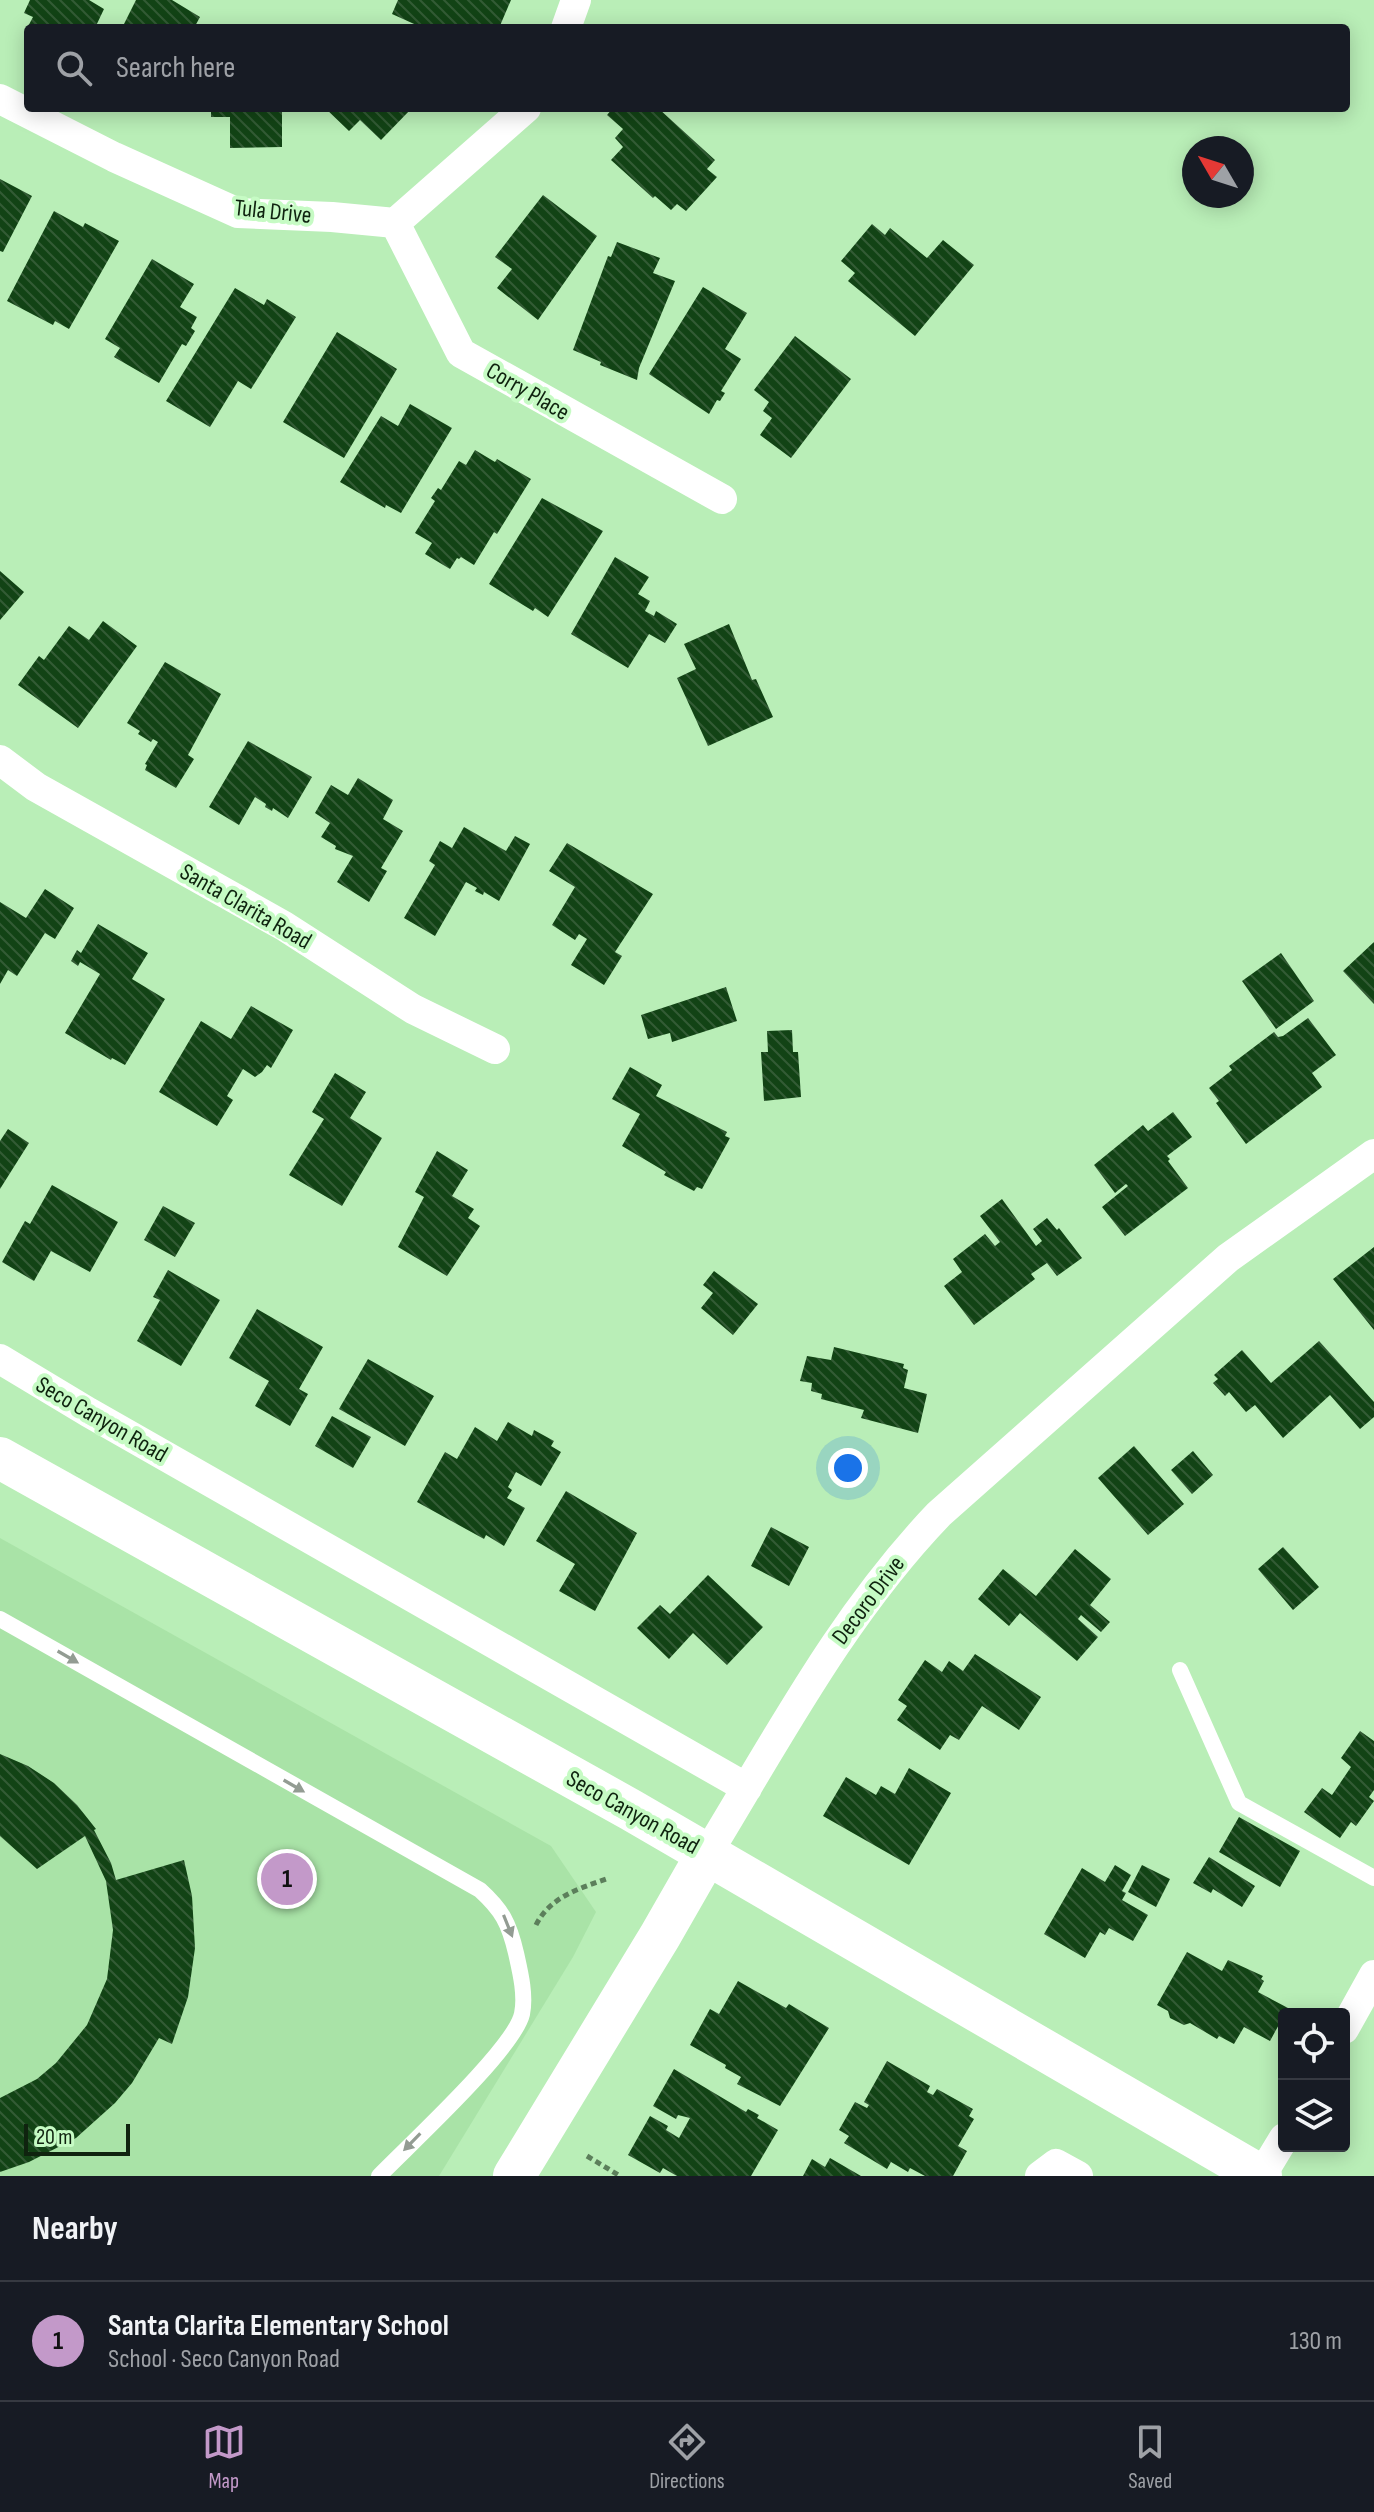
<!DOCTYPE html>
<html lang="en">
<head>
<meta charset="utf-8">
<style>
  body { margin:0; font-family:"Sofia Sans Condensed",sans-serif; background:#242831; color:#f1f3f6 }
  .controls { position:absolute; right:24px; bottom:24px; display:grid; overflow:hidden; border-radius:8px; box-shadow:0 4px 20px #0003 }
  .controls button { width:72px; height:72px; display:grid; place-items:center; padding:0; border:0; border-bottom:2px solid #363941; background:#171b24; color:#f1f3f6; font:40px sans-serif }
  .compass { position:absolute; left:1182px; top:136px; width:72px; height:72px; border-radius:50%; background:#171b24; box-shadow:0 4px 20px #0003; rotate:309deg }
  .scale { position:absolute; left:24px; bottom:20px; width:106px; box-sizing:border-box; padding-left:8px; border:4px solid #0f230f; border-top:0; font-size:22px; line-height:28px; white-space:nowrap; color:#0f230f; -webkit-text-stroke:6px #c6fbc4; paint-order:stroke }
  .you { position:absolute; left:848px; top:1468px; width:28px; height:28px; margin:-20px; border:6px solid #fff; border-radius:50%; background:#1a73e8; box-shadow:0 0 0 12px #1a73e833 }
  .badge { display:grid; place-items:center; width:52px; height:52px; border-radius:50%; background:#c399c9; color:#111; font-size:26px; font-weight:700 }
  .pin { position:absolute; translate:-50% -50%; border:4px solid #fff; box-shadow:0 2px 8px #0006 }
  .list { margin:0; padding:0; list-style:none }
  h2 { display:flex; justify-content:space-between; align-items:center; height:104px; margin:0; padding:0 32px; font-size:34px }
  h2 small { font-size:26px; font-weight:400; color:#9ea1a6 }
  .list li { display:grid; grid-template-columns:52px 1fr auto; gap:24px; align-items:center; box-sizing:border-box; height:120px; padding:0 32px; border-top:2px solid #363941 }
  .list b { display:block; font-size:30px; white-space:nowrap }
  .list p { margin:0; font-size:26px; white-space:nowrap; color:#9ea1a6 }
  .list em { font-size:26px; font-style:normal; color:#9ea1a6 }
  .icon { flex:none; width:44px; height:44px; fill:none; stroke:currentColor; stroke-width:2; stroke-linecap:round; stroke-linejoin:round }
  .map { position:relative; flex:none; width:1374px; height:2176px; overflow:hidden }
  .search { position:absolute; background:#171b24; box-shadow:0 4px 20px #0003; left:24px; right:24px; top:24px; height:88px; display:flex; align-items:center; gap:20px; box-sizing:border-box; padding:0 28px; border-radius:8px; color:#9ea1a6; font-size:30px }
  .sheet { height:224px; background:#171b24 }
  nav { display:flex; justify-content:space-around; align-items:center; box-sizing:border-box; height:112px; border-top:2px solid #363941; background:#171b24; font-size:22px; color:#9ea1a6 }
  nav a { display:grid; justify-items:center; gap:4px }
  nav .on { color:#c399c9 }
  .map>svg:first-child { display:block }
  .built { fill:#a9e3a7 }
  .building { fill:url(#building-back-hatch) }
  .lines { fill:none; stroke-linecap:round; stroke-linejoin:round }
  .path { stroke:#5c7f5b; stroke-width:5; stroke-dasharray:6 4; stroke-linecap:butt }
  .lane { stroke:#fff; stroke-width:16 }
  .street { stroke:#fff; stroke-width:30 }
  .secondary { stroke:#fff; stroke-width:42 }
  .oneway { fill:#939c93 }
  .labels { text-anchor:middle; stroke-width:8; stroke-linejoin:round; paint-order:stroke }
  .street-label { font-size:24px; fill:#0f230f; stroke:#c6fbc4 }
</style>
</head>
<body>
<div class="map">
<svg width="1374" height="2176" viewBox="0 0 1374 2176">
  <defs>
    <pattern id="building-back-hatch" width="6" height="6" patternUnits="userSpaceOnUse" patternTransform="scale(2)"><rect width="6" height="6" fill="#124315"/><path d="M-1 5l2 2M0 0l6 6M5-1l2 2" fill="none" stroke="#335b35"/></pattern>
  </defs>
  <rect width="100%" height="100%" fill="#b9eeb7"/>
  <path class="built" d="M 0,1538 L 551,1846 L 596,1912 L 573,1957 L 439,2176 L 0,2176 Z"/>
  <path class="building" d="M 30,0 L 89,0 L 104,9 L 95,28 L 28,28 L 28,35 L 24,34 L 33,17 L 24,13 Z
    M 136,0 L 172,0 L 200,17 L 194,28 L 122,28 Z
    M 398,0 L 511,0 L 499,28 L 423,28 L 392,14 Z
    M 211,108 L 282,108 L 282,147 L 230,148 L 230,117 L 211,117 Z
    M 325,108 L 412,108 L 381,140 L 360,120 L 349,131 Z
    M 613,108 L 658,108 L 715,160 L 707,169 L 717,177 L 686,211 L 677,204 L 671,210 L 655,196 L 653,198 L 611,160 L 623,147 L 615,138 L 623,129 L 607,115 Z
    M 0,179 L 32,196 L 3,252 L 0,251 Z
    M 543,195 L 597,236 L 538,320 L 497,288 L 512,269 L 495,257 Z
    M 54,211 L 83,227 L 85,223 L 119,241 L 69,329 L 55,321 L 53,325 L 7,301 Z
    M 872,224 L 885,235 L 890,228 L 927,258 L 943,240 L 974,265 L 915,336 L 848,281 L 855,273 L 841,261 Z
    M 617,242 L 660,258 L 653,273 L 675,281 L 639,368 L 637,380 L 600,365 L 601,362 L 573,350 L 608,256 L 611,257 Z
    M 152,259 L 194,284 L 180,307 L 197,317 L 191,328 L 195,331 L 186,346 L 182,344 L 159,383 L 114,357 L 120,348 L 105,339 Z
    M 703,287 L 747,313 L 725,349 L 741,359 L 721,391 L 725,393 L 720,401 L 717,400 L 709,414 L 649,374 Z
    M 235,288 L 264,305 L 267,299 L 296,317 L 251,389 L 238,381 L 210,427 L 166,401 Z
    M 337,332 L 397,369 L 344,458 L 283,422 Z
    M 795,336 L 851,379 L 791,458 L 760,435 L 772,418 L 763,411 L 769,402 L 754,390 Z
    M 410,404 L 452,428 L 401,513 L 386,505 L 385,508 L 340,482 L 381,416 L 398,426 Z
    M 475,450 L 495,462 L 497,459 L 531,479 L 497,534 L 494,532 L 474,565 L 461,557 L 459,559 L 457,558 L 450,569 L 425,554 L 432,543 L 415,533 L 435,501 L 431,498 L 438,488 L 441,490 L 459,461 L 466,465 Z
    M 542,498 L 603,531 L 548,617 L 535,608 L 533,611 L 489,584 Z
    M 615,557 L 649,577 L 638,594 L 650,601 L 645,611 L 654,616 L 656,611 L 677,624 L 665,643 L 649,634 L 628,668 L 571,634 Z
    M 0,571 L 24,592 L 0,620 Z
    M 103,621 L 137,646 L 78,728 L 18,685 L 39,656 L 44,660 L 69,626 L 89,640 Z
    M 729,624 L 752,680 L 756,679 L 773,717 L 708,746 L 677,678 L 696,669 L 684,644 Z
    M 165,662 L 221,694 L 188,755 L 194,759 L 176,788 L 145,770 L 147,765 L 145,764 L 158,742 L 153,739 L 151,742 L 138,734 L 140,731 L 127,723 Z
    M 248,741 L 312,777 L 288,818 L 273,808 L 272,811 L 265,807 L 266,804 L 255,797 L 239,825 L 209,807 Z
    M 358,778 L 393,800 L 383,819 L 403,831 L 381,868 L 387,871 L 369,902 L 337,882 L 353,856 L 335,849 L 336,846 L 321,837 L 330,823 L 315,813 L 331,785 L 348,795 Z
    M 464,827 L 506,851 L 515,836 L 530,844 L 499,901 L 484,892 L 483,895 L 475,891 L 477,888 L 466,882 L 435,936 L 404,918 L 435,865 L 429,861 L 440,841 L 452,848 Z
    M 567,843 L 653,894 L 615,952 L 622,956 L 604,985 L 571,965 L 587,939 L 579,934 L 575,940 L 552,925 L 575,887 L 549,871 Z
    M 45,889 L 74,908 L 55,939 L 45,933 L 17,976 L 8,970 L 0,984 L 0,902 L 26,918 Z
    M 98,924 L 148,953 L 132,979 L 165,999 L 125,1065 L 112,1058 L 111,1060 L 65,1033 L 100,974 L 80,962 L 78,966 L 71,961 L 77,950 L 81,953 Z
    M 1374,942 L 1374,1004 L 1343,971 Z
    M 1281,953 L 1314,1001 L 1276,1029 L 1242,981 Z
    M 726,987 L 737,1021 L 672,1042 L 670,1033 L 648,1039 L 641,1015 Z
    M 251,1006 L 293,1030 L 271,1068 L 267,1065 L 262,1072 L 255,1077 L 243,1069 L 227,1096 L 233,1100 L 217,1126 L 159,1092 L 201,1021 L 231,1039 Z
    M 1308,1018 L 1336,1055 L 1312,1073 L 1322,1087 L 1246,1144 L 1216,1103 L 1219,1101 L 1209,1088 L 1232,1070 L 1229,1066 L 1274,1032 L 1278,1037 L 1283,1036 Z
    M 792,1030 L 793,1052 L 798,1052 L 801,1097 L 764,1101 L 761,1052 L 768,1052 L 767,1031 Z
    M 630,1067 L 662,1085 L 656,1096 L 727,1132 L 725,1136 L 730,1138 L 702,1189 L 697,1187 L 694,1191 L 664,1175 L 666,1172 L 622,1146 L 640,1114 L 612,1099 Z
    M 335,1073 L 366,1092 L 350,1118 L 382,1138 L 342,1206 L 289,1175 L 324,1119 L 312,1112 Z
    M 1173,1112 L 1192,1137 L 1167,1156 L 1170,1159 L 1168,1161 L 1188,1188 L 1125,1236 L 1102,1207 L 1128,1186 L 1126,1184 L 1115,1193 L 1094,1165 L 1143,1125 L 1148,1131 Z
    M 8,1129 L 29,1143 L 0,1189 L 0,1141 Z
    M 437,1151 L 468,1170 L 452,1196 L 474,1209 L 468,1218 L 480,1226 L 447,1276 L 398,1247 L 424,1197 L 415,1192 Z
    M 52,1185 L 118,1222 L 90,1272 L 51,1251 L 34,1281 L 2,1262 L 25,1221 L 30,1224 Z
    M 1002,1199 L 1036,1246 L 1042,1241 L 1033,1229 L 1047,1218 L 1057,1230 L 1059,1228 L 1082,1258 L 1057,1276 L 1047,1263 L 1031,1274 L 1035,1279 L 974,1325 L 944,1286 L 962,1272 L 953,1259 L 985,1234 L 995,1246 L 1000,1242 L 980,1216 Z
    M 163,1206 L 195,1223 L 175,1257 L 144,1240 Z
    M 1374,1247 L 1374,1330 L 1333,1279 Z
    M 168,1270 L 220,1300 L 181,1366 L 137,1341 L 160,1300 L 153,1297 Z
    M 714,1271 L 758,1304 L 733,1335 L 701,1308 L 713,1293 L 703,1285 Z
    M 257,1309 L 323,1347 L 299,1389 L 308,1394 L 290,1426 L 255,1406 L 269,1381 L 229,1358 Z
    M 1319,1341 L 1374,1402 L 1374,1417 L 1360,1429 L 1330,1395 L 1283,1438 L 1255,1405 L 1246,1412 L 1229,1392 L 1225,1396 L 1213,1383 L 1218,1379 L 1214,1375 L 1242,1350 L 1271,1383 Z
    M 834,1347 L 904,1364 L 903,1368 L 908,1370 L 904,1388 L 927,1394 L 918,1433 L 861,1418 L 864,1410 L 821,1399 L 822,1394 L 811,1391 L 812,1383 L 800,1381 L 807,1356 L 831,1360 Z
    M 368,1359 L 434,1396 L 405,1446 L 339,1409 Z
    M 332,1416 L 371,1437 L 353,1468 L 315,1446 Z
    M 508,1422 L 532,1436 L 534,1430 L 554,1441 L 551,1446 L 561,1452 L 541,1486 L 516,1472 L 508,1487 L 512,1490 L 507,1498 L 525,1508 L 504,1546 L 486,1535 L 484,1539 L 417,1502 L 445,1452 L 457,1459 L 475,1427 L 497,1441 Z
    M 1134,1446 L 1184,1504 L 1148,1535 L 1098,1478 Z
    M 1193,1451 L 1213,1475 L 1192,1494 L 1171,1470 Z
    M 566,1491 L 637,1533 L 595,1611 L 559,1591 L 575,1564 L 536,1541 Z
    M 771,1527 L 809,1547 L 789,1586 L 751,1566 Z
    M 1283,1547 L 1319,1587 L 1293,1610 L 1258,1569 Z
    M 1075,1549 L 1111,1579 L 1090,1605 L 1110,1622 L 1101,1632 L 1081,1615 L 1078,1619 L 1098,1637 L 1077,1661 L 1020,1613 L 1009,1626 L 978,1599 L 1003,1569 L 1036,1596 Z
    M 708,1575 L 763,1627 L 727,1665 L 693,1633 L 669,1659 L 637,1628 L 660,1605 L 670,1614 Z
    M 975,1654 L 1041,1697 L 1019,1730 L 982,1706 L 959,1740 L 950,1735 L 940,1750 L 897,1720 L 907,1706 L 898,1700 L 925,1660 L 942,1672 L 949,1661 L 963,1671 Z
    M 1360,1731 L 1374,1741 L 1374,1790 L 1369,1797 L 1374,1801 L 1356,1826 L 1351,1822 L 1340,1838 L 1304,1812 L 1322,1788 L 1332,1795 L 1351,1767 L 1341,1758 Z
    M 0,1754 L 28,1766 L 54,1783 L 77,1805 L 96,1829 L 94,1830 L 111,1863 L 116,1880 L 184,1860 L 192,1896 L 195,1948 L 188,1997 L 172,2044 L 159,2038 L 132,2083 L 115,2103 L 76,2138 L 29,2162 L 0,2172 L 0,2098 L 37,2079 L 56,2063 L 87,2025 L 107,1979 L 113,1930 L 106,1881 L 85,1836 L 37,1869 L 0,1836 Z
    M 909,1768 L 951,1793 L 909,1865 L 823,1816 L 846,1777 L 876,1795 L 881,1786 L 895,1794 Z
    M 1239,1817 L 1300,1851 L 1280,1887 L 1219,1852 Z
    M 1209,1857 L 1255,1886 L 1242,1907 L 1213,1889 L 1211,1893 L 1193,1883 Z
    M 1115,1865 L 1131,1875 L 1122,1891 L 1126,1893 L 1122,1900 L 1148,1915 L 1133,1941 L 1109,1928 L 1105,1935 L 1100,1932 L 1085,1958 L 1044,1934 L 1082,1868 L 1105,1882 Z
    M 1142,1865 L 1170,1879 L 1156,1907 L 1128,1892 Z
    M 1187,1952 L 1222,1971 L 1228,1960 L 1263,1976 L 1261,1979 L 1264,1981 L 1258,1992 L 1288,2008 L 1270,2041 L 1244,2027 L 1234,2044 L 1219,2036 L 1217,2039 L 1190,2023 L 1184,2025 L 1170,2018 L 1168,2011 L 1157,2005 Z
    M 738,1981 L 786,2008 L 789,2004 L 829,2028 L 780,2106 L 737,2084 L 741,2077 L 725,2068 L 726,2065 L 690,2045 L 710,2009 L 719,2014 Z
    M 887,2061 L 930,2086 L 927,2092 L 933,2095 L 937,2089 L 973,2109 L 969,2116 L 974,2119 L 958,2146 L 967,2151 L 953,2176 L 925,2176 L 910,2168 L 908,2172 L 891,2162 L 887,2169 L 844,2143 L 849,2136 L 839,2130 L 855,2102 L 867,2108 L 869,2105 L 864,2102 Z
    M 674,2069 L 746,2112 L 748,2109 L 759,2115 L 757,2118 L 778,2130 L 751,2176 L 677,2176 L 663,2168 L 660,2173 L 628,2155 L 650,2116 L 668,2126 L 666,2130 L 679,2138 L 690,2118 L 678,2115 L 676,2119 L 653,2106 Z
    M 830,2158 L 861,2176 L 803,2176 L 812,2159 L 825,2167 Z"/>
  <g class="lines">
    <path class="path" d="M 536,1925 C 550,1897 578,1889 606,1879
      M 587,2156 L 620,2176"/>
    <path class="lane" d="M 0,1619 L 480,1890 C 502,1910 509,1923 516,1953 C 520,1971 526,1995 522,2014 C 514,2049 409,2145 379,2176
      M 1180,1670 L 1239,1803 L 1374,1878"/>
    <path class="street" d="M 566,28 L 576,0
      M 0,99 L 114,157 L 238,213 L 332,217 L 395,223 L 526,108
      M 395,223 L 461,353 L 722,499
      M 0,760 L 36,787 L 284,926 L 413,1009 L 495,1049
      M 0,1359 L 88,1412 L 747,1788
      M 707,1854 C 779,1736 843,1614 939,1514 L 1228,1258 L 1374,1154
      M 1344,2029 L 1374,1975
      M 1040,2176 L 1056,2164 L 1078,2176
      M 1261,2176 L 1284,2138"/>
    <path class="secondary" d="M 0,1458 L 631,1810 L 1261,2176
      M 514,2176 L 660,1936 L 707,1854"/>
  </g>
  <defs><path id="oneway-solid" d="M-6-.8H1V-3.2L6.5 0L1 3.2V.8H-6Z" transform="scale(2)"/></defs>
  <g class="oneway">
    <use href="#oneway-solid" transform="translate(68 1657) rotate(30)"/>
    <use href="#oneway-solid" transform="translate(294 1786) rotate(30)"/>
    <use href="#oneway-solid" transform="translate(508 1926) rotate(68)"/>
    <use href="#oneway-solid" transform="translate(412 2142) rotate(134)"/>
  </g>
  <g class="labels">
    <g class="street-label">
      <text transform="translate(273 211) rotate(6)" y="8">Tula Drive</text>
      <text transform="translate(528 391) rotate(30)" y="8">Corry Place</text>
      <text transform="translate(246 906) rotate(30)" y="8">Santa Clarita Road</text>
      <text transform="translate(102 1419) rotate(30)" y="8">Seco Canyon Road</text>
      <text transform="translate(868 1600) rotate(-53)" y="8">Decoro Drive</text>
      <text transform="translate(633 1812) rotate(29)" y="8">Seco Canyon Road</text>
    </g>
  </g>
</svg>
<div class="controls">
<button><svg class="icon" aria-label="locate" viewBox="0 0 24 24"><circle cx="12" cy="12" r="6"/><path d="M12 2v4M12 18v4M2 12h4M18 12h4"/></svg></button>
<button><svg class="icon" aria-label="layers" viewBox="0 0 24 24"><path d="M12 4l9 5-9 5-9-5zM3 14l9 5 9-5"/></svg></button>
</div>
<svg class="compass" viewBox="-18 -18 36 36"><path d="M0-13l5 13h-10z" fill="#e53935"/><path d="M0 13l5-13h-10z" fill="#9ea1a6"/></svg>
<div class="scale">20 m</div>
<div class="you"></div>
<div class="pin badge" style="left:287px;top:1879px">1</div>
<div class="search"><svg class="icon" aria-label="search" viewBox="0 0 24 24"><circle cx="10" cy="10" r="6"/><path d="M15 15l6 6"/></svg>Search here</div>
</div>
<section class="sheet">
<h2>Nearby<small></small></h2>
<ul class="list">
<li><span class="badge">1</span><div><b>Santa Clarita Elementary School</b><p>School · Seco Canyon Road</p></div><em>130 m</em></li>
</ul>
</section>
<nav>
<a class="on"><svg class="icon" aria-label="map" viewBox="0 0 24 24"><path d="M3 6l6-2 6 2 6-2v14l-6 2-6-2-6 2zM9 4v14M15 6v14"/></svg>Map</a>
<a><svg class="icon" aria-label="directions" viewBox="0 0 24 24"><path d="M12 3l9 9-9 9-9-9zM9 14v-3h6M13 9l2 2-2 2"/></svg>Directions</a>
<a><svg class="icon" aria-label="saved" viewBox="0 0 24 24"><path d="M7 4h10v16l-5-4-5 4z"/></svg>Saved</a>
</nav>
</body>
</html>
